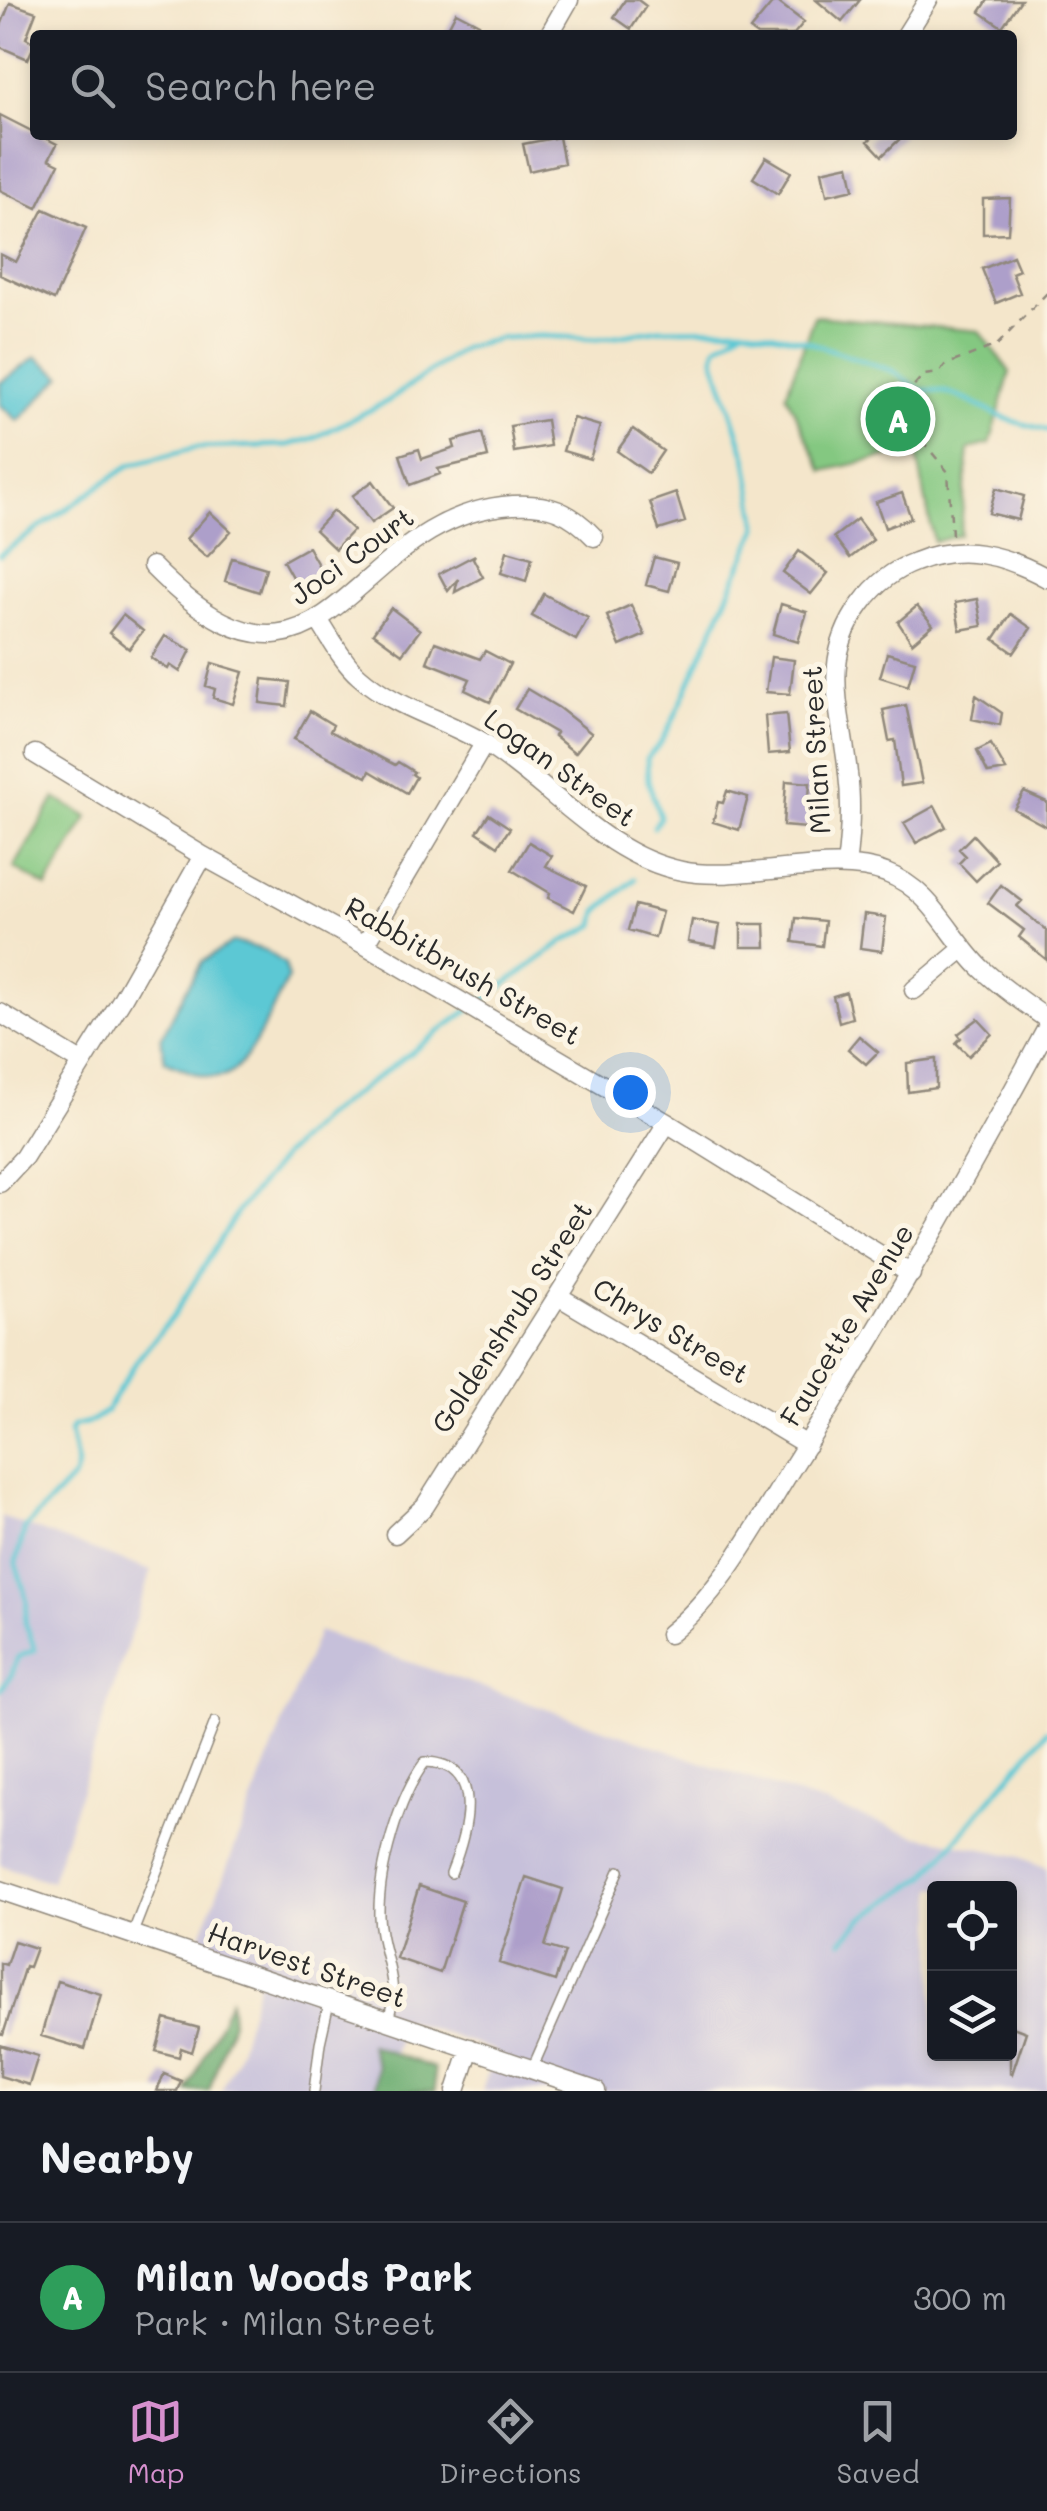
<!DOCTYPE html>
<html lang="en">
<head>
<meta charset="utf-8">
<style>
  body { margin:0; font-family:Mali,sans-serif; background:#242831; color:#f1f3f6 }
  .controls { position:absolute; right:30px; bottom:30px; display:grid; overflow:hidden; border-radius:10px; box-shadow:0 5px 15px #0003 }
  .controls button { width:90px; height:90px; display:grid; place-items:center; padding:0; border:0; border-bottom:2px solid #363941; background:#171b24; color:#f1f3f6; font:50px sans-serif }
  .you { position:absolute; left:630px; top:1092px; width:35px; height:35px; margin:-25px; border:8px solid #fff; border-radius:50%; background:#1a73e8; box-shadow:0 0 0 15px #1a73e833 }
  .badge { display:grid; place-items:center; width:65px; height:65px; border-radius:50%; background:#d690ce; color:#fff; font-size:32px; font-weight:700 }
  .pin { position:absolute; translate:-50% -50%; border:5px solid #fff; box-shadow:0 2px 10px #0006 }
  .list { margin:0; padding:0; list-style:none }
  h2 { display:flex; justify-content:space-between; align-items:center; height:130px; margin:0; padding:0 40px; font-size:42px }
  h2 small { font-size:32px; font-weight:400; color:#9ea1a6 }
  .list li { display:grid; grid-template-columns:65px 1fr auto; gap:30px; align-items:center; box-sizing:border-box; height:150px; padding:0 40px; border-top:2px solid #363941 }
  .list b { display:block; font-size:38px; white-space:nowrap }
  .list p { margin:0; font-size:32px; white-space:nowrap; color:#9ea1a6 }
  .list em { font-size:32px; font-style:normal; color:#9ea1a6 }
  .icon { flex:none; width:55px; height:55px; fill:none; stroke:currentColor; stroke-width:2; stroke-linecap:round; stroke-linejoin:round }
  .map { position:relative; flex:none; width:1047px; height:2091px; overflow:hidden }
  .search { position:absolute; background:#171b24; box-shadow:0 5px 15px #0003; left:30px; right:30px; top:30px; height:110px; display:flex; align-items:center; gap:25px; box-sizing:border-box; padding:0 35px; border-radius:10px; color:#9ea1a6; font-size:38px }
  .sheet { height:280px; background:#171b24 }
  nav { display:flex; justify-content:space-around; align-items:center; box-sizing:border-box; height:140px; border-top:2px solid #363941; background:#171b24; font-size:28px; color:#9ea1a6 }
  nav a { display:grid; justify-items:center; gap:5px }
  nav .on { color:#d690ce }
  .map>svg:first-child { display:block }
  .industrial { fill:#c6c0da; fill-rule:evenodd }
  .green { fill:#84c881; stroke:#587a56; stroke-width:2.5 }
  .forest { fill:#6bac6f; stroke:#4b6c4d; stroke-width:2.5 }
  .water { fill:#5cc8d4; stroke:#447a80; stroke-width:2.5 }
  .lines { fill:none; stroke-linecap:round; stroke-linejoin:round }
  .stream { stroke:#5cc8d4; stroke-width:5 }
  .building { fill:#ad9fca }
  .lane-casing { stroke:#90887b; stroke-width:12 }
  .street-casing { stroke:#90887b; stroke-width:21 }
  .path { stroke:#90887b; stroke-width:2.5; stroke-dasharray:8 8; stroke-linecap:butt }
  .lane { stroke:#fff; stroke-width:9 }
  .street { stroke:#fff; stroke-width:18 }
  .labels { text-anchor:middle; stroke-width:10; stroke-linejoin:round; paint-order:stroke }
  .street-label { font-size:28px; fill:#2b2b2b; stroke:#fcf5e5 }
</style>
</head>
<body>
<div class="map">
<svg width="1047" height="2091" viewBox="0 0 1047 2091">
  <rect width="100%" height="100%" fill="#fcf5e5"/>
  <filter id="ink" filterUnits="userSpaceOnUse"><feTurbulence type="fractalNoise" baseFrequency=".01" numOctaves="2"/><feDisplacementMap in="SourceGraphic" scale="20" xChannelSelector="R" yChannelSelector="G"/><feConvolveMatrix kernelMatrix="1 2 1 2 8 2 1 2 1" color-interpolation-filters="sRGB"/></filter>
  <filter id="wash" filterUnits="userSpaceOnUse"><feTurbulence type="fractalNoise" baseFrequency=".0048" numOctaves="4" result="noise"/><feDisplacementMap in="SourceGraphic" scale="40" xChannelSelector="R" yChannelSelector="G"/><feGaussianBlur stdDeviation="2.25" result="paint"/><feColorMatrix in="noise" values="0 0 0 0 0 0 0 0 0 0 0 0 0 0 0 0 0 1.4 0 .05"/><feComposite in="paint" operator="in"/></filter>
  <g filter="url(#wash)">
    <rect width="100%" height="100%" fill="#f4e6cb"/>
    <path class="industrial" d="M 2,1517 L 151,1571 L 51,1882 L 0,1865 Z
      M 318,1631 L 918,1836 L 1018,1856 L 1047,1868 L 1047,2091 L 482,2091 L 495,2051 L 405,2020 L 382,2091 L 221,2091 L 236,2060 L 262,1969 L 196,1948 ZM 934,1888 L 1010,1888 L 1010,2054 L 934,2054 Z"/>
    <path class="green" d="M 814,316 L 979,331 L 1010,372 L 990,444 L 969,449 L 960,535 L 934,542 L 916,450 L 823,471 L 786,394 Z
      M 55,798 L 88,817 L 47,887 L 14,868 Z"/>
    <path class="forest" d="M 230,2000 L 232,2021 L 209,2091 L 188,2091 Z
      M 370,2045 L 434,2068 L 436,2091 L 376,2091 L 377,2066 Z"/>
    <path class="water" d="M 36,357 L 62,376 L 18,421 L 0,405 L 0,383 Z
      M 233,942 L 265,950 L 285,964 L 288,978 C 276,1000 249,1068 225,1076 C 205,1082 182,1068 165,1061 L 161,1038 L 184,993 L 202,962 Z"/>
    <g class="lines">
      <path class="stream" d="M 0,555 L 130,465 L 195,448 L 289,445 L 314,438 L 388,401 L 463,348 L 501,338 L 542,336 L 598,339 L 659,329 L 746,328 L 806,341 L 893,371 L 921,391 C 952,386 978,408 1007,419 C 1019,424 1034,426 1047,430
        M 654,827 L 660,817 L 648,781 L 647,758 L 660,744 L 674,718 L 758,527 L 747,460 L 714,357 L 717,346 L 743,329
        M 478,1004 L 563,942 L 595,925 L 598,911 L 635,879
        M 0,1690 L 11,1676 L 18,1657 L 35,1650 L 25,1622 L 27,1602 L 16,1562 L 25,1528 L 74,1477 L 77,1466 L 70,1432 L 73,1426 L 93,1421 L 106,1411 L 138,1359 L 174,1315 L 238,1211 L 284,1155 L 323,1117 L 469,1010
        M 842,1941 L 861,1920 L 927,1875 L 1047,1731"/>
    </g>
    <g id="blocks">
      <path class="building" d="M 625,0 L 638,0 L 646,6 L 631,29 L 614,17 Z
        M 775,0 L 804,22 L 793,35 L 757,35 L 750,30 Z
        M 816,0 L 860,0 L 842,22 Z
        M 988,0 L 1021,0 L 1002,27 L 980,12 Z
        M 10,3 L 36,12 L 26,38 L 35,43 L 28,59 L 0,47 L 0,28 Z
        M 456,12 L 479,24 L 473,35 L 444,35 Z
        M 0,115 L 57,144 L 49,159 L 59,164 L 37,208 L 0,190 Z
        M 875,135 L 904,135 L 882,156 L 868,141 Z
        M 559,137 L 564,163 L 529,171 L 523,144 Z
        M 766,157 L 791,172 L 778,194 L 753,178 Z
        M 849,165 L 854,189 L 827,195 L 822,171 Z
        M 1010,198 L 1008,233 L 983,234 L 983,199 Z
        M 44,209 L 86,228 L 54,300 L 0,275 L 0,254 L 16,262 Z
        M 1013,256 L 1019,270 L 1012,273 L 1020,293 L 996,303 L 982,269 Z
        M 573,418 L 600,426 L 590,459 L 563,451 Z
        M 546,420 L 550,446 L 514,452 L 510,426 Z
        M 633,429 L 663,451 L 648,473 L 617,451 Z
        M 482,433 L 488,457 L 438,469 L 440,474 L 410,485 L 400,455 L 419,449 L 422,459 L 455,448 L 453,441 Z
        M 373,481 L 393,508 L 371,523 L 352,496 Z
        M 996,488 L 1024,496 L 1018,520 L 989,513 Z
        M 676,493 L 685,522 L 659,530 L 650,502 Z
        M 902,493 L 911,518 L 885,528 L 876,502 Z
        M 333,511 L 353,530 L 335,549 L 315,530 Z
        M 210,512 L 231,531 L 207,557 L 186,539 Z
        M 857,519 L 873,540 L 850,558 L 834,537 Z
        M 308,547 L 322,572 L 297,586 L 283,561 Z
        M 507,551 L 532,558 L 526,581 L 501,573 Z
        M 799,551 L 828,573 L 811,594 L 783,573 Z
        M 475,555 L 473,558 L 483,577 L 455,592 L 458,579 L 448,591 L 439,574 Z
        M 654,557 L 677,563 L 669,591 L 646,585 Z
        M 232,558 L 266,568 L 259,592 L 225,581 Z
        M 544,594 L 588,618 L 576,640 L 532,616 Z
        M 977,599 L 982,626 L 960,630 L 955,603 Z
        M 781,604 L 807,612 L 798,642 L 773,634 Z
        M 631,605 L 645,635 L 620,646 L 607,616 Z
        M 917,606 L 933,625 L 912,643 L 898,622 Z
        M 391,608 L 420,630 L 402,654 L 373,633 Z
        M 1011,614 L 1031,628 L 1014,653 L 994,639 Z
        M 123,615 L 143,631 L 129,649 L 109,633 Z
        M 165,636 L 191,650 L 180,672 L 170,665 L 168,669 L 151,658 Z
        M 435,642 L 480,659 L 485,651 L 510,664 L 490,702 L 465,690 L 470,679 L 427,662 Z
        M 887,653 L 915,661 L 908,686 L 880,677 Z
        M 771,657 L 794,660 L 790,694 L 766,692 Z
        M 212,663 L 243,672 L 233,704 L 213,698 L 215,689 L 206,686 Z
        M 263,679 L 290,682 L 287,706 L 260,703 Z
        M 527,689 L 559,708 L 591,733 L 575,753 L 554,736 L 556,733 L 515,709 Z
        M 976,695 L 1002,713 L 1000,725 L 972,719 Z
        M 906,705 L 922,783 L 901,786 L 895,740 L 889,741 L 883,710 Z
        M 310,711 L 333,725 L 330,731 L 395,765 L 398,762 L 414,772 L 412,774 L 416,777 L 407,793 L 370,771 L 367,777 L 294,739 Z
        M 786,714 L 790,752 L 768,754 L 765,716 Z
        M 991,744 L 1006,770 L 988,773 L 977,751 Z
        M 786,781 L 810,783 L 807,828 L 783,826 Z
        M 727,791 L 748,797 L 739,830 L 713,822 L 718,802 L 723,803 Z
        M 1024,792 L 1047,802 L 1047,827 L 1014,809 Z
        M 935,806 L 946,827 L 916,843 L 904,823 Z
        M 489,814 L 510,828 L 498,846 L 477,832 Z
        M 973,835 L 997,861 L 976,881 L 959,863 L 966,856 L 959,849 Z
        M 529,842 L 552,856 L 546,866 L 586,886 L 574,911 L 548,898 L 550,893 L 512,870 Z
        M 1001,885 L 1022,901 L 1017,906 L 1047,931 L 1047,960 L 1019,937 L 1024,930 L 988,903 Z
        M 635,905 L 662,912 L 655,938 L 628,930 Z
        M 864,914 L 886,917 L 882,951 L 860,948 Z
        M 796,918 L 825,921 L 822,946 L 793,942 Z
        M 692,920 L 720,925 L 716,947 L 688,942 Z
        M 741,924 L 765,924 L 766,947 L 741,947 Z
        M 846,992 L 852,1018 L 839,1022 L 833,996 Z
        M 978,1019 L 992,1034 L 969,1056 L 956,1043 L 961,1038 L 958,1034 Z
        M 859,1036 L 878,1052 L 866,1064 L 848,1049 Z
        M 936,1059 L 936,1088 L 908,1092 L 907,1063 Z
        M 526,1877 L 563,1889 L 545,1946 L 565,1952 L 555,1981 L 499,1963 Z
        M 419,1886 L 463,1901 L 440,1973 L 396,1958 Z
        M 14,1941 L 36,1948 L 29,1967 L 25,1966 L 3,2035 L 0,2034 L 0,1963 L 6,1965 Z
        M 57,1981 L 101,1994 L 85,2049 L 41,2036 Z
        M 165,2019 L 199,2028 L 192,2052 L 181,2048 L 179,2057 L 156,2051 Z
        M 1010,2026 L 1026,2032 L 1012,2074 L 1010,2073 Z
        M 0,2045 L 38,2056 L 29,2085 L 0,2076 Z
        M 164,2074 L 181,2081 L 177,2091 L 157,2091 Z"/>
    </g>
  </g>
  <g filter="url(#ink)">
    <use href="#blocks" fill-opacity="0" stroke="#90887b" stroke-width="2.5"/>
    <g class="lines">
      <g class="lane-casing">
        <path id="lane" d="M 132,1935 L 215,1722
          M 387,2022 C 403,1981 380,1955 379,1916 C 378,1871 398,1798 425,1762 C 488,1763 466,1835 451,1873
          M 532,2069 L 619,1871
          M 314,2091 L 320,2043 L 329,2003"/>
      </g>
      <g class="street-casing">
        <path id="street" d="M 549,35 L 569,0
          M 906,35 L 928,0
          M 152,566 C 328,745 346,515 513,505 C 548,503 570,511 594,537
          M 319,621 C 331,639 342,661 359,676 C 396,709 445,719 486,744 C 552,785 603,855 682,871 C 742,883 833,852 886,873 C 932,890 948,935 981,968 C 1001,987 1024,1003 1047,1019
          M 35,754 L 203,856 L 365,945 L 667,1123 L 911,1274
          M 846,866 C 850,835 852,805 848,774 C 842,711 819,661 861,604 C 875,585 893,570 915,562 C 962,543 1005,555 1047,578
          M 365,945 L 484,744
          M 914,990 L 964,948
          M 0,1013 L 81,1062
          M 0,1183 L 24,1157 L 121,1001 L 203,856
          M 558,1296 L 807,1445
          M 395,1534 L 425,1506 L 667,1123
          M 669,1634 C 723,1591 758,1522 795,1463 C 885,1321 967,1176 1047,1028
          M 0,1890 L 596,2091
          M 456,2091 L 470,2048"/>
      </g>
      <path class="path" d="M 952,535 L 948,472 L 895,408 L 923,375 L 939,373 L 945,365 L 997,345 L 1047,293"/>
      <use href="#lane" class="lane"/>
      <use href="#street" class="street"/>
    </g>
  </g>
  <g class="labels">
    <g class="street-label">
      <text transform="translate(352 556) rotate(-36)" y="10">Joci Court</text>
      <text transform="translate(816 750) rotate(-93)" y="10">Milan Street</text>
      <text transform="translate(560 768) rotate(36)" y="10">Logan Street</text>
      <text transform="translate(463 971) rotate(30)" y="10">Rabbitbrush Street</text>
      <text transform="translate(512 1317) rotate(-57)" y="10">Goldenshrub Street</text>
      <text transform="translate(847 1325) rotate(-59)" y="10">Faucette Avenue</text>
      <text transform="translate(671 1331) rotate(31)" y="10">Chrys Street</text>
      <text transform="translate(307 1965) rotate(19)" y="10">Harvest Street</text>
    </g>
  </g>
</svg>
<div class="controls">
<button><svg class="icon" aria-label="locate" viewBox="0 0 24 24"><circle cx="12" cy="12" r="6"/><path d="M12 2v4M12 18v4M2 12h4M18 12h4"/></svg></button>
<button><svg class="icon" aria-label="layers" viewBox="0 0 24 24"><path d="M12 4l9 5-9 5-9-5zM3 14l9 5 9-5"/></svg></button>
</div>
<div class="you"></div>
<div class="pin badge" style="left:898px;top:419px;background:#2e9e5b">A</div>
<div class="search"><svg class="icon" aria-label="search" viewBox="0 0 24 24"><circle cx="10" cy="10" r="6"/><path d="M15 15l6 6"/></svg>Search here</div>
</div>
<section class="sheet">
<h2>Nearby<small></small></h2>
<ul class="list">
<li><span class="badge" style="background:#2e9e5b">A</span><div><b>Milan Woods Park</b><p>Park · Milan Street</p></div><em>300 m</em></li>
</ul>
</section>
<nav>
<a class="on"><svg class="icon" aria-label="map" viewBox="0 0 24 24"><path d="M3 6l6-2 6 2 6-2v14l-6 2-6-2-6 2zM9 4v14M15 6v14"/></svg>Map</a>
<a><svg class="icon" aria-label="directions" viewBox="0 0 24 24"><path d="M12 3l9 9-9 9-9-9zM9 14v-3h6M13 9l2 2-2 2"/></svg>Directions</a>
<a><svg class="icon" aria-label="saved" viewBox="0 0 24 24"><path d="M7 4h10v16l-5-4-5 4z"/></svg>Saved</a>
</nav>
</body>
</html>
